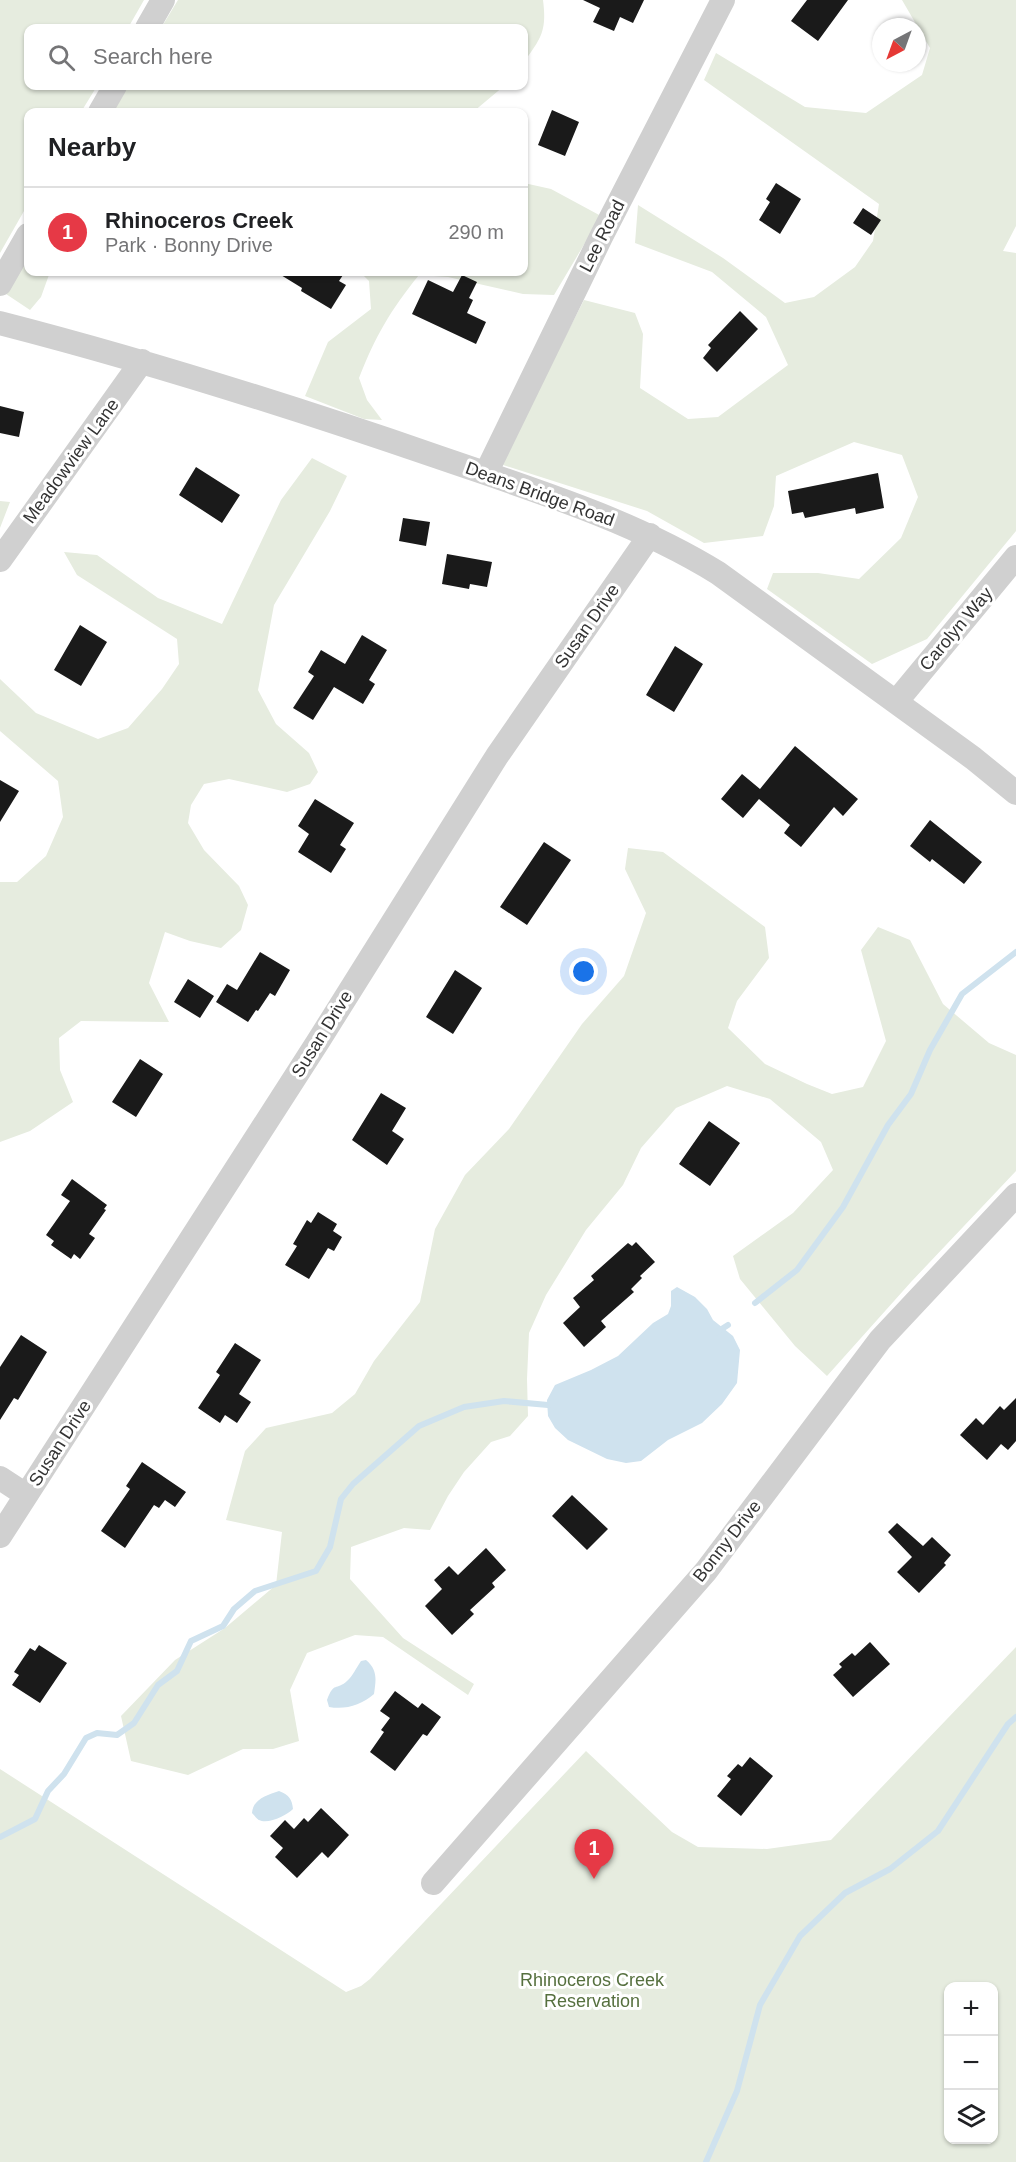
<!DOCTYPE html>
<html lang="en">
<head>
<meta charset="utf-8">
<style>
  body { margin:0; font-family:Helvetica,sans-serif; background:#f6f6f6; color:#202124 }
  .controls { position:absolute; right:18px; bottom:18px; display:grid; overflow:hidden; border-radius:12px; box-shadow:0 2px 4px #0004 }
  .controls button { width:54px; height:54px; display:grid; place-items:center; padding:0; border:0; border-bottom:2px solid #e0e0e0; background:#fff; color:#202124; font:30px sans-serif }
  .compass { position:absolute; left:872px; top:18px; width:54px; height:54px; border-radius:50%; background:#fff; box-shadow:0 2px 4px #0004; rotate:221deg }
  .you { position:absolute; left:584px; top:972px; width:21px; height:21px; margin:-15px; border:4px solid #fff; border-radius:50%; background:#1a73e8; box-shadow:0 0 0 9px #1a73e833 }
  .badge { display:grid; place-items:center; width:39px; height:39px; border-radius:50%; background:#e63946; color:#fff; font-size:20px; font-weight:700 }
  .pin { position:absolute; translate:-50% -50px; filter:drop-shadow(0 2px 3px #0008) }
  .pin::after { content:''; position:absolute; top:32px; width:21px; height:18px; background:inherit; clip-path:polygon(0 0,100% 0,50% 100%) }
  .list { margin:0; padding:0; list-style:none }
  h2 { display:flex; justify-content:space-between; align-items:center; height:78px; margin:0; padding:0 24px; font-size:26px }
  h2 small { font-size:20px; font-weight:400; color:#757577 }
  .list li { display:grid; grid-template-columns:39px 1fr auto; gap:18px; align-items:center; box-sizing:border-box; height:90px; padding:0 24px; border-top:2px solid #e0e0e0 }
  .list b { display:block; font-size:22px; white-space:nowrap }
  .list p { margin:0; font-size:20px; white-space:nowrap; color:#757577 }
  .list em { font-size:20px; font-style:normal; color:#757577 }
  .icon { flex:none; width:33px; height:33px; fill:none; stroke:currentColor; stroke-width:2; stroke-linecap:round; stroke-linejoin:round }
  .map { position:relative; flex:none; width:1016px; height:2162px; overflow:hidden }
  .search { position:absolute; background:#fff; box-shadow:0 2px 4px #0004; left:24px; top:24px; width:504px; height:66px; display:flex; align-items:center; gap:15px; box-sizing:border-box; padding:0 21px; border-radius:12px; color:#757577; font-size:22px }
  .panel { position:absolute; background:#fff; box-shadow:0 2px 4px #0004; left:24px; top:108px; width:504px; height:168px; border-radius:12px }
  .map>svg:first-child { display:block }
  .green { fill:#e6ecdf; fill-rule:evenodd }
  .water { fill:#cfe2ee }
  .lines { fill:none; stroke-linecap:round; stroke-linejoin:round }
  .stream { stroke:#cfe2ee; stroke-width:6 }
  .building { fill:#1a1a1a }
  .minor { stroke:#d0d0d0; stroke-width:24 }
  .labels { text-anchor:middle; stroke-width:6; stroke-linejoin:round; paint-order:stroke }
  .street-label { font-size:18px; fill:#333; stroke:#fff }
  .park-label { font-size:18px; fill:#56703f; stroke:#fff }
</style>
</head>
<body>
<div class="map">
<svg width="1016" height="2162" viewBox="0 0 1016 2162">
  <rect width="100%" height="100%" fill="#fff"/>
  <path class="green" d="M 0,0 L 144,0 L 128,28 L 28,28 L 28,86 L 97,86 L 81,112 L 28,112 L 28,204 L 0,253 Z
    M 178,0 L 543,0 C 547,31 541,38 524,62 L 524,28 L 161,28 Z
    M 902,0 L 1016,0 L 1016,226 L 1003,251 L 1016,253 L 1016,531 L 927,639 L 872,664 L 767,589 L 773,573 L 818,573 L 859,579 L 901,538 L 918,497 L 902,455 L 854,442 L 776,476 L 774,506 L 763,536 L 704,543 L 647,511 L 500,464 L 584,300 L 635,313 L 643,334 L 640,388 L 688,419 L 718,417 L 788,365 L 766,317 L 712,272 L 635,243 L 638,205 L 723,258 L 785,303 L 814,297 L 855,267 L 873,241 L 879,204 L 704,80 L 716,53 L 805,107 L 866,113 L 922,75 L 930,48 Z
    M 128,86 L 504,86 L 473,112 L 112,112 Z
    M 524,183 L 551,189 L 601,216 L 554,295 L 523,294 L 448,277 L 419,275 C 390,311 376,335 359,378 L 367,400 L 382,420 L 364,419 L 305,396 L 328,342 L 371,309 L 369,281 L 360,272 L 524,272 Z
    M 28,249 L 28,272 L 50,272 L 41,297 L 30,310 L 3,292 Z
    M 312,458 L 347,476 L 330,511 L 274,605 L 258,690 L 276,724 L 309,753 L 318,772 L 310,784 L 287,792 L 229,779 L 204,784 L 191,805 L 188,823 L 204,850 L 239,886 L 248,905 L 241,930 L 221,948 L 190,941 L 165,932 L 149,983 L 169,1022 L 81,1021 L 59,1038 L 60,1070 L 73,1102 L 30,1131 L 0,1142 L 0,882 L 17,882 L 46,856 L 63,817 L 58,781 L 0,731 L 0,679 L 36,713 L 98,739 L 128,728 L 162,689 L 179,664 L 177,639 L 77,575 L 64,552 L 97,555 L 158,598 L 222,624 L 281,500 Z
    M 0,501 L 10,502 L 0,528 Z
    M 628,848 L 663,852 L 765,927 L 769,958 L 737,1001 L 728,1028 L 765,1064 L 807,1084 L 832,1094 L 863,1087 L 886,1041 L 861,950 L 878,927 L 910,940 L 943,1004 L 989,1043 L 1016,1055 L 1016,1171 L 911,1282 L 827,1376 L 795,1346 L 740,1279 L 733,1256 L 793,1213 L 833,1170 L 821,1142 L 770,1099 L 727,1086 L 676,1108 L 641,1148 L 623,1185 L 586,1230 L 546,1295 L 529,1333 L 527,1379 L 528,1416 L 510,1436 L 491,1442 L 464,1472 L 448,1496 L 430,1530 L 404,1528 L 351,1547 L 350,1579 L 403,1638 L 474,1684 L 468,1695 L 383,1637 L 355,1635 L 307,1653 L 290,1690 L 299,1741 L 273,1749 L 243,1749 L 188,1775 L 131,1761 L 121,1716 L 175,1660 L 225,1628 L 276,1585 L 282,1532 L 226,1520 L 245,1451 L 266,1428 L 332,1413 L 355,1394 L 374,1361 L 420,1302 L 435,1229 L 465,1175 L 509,1129 L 582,1024 L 624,976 L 646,913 L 625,869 Z
    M 1016,1647 L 1016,2162 L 0,2162 L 0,1769 L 346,1992 L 361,1986 L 370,1979 L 586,1751 L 672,1832 L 698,1847 L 767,1849 L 831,1840 ZM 948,1986 L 994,1986 L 994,2140 L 948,2140 Z"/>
  <path class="water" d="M 677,1287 L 695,1297 L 707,1309 L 713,1320 L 733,1336 L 740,1350 L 737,1383 L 722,1404 L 702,1423 L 668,1440 L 641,1461 L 626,1463 L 607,1459 L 568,1440 L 555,1428 L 548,1416 L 547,1400 L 555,1385 L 591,1370 L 618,1356 L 653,1323 L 668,1314 L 671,1306 L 671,1291 Z
    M 366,1660 C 378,1670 376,1680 374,1694 C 361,1705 346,1710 329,1707 L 327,1700 C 334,1681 336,1691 347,1681 C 353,1676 356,1668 361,1661 Z
    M 279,1791 C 289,1795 292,1799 293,1809 C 287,1815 268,1825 259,1820 C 258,1820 253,1814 252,1813 C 253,1799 267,1795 279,1791 Z"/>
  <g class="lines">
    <path class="stream" d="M 755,1303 L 797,1270 L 843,1207 L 888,1125 L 911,1094 L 930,1050 L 962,994 L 1016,952
      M 717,1332 L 728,1325
      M 0,1837 L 35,1819 L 48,1791 L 64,1774 L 86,1738 L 97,1733 L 117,1735 L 134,1723 L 158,1685 L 177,1671 L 191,1641 L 223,1626 L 234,1609 L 255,1591 L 316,1571 L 330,1547 L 341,1499 L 353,1484 L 419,1426 L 464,1407 L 504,1401 L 548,1405 L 554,1402
      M 706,2162 L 737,2091 L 760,2005 L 800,1936 L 845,1893 L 890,1869 L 938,1831 L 1008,1724 L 1016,1717"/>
  </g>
  <path class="building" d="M 583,0 L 644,0 L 633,23 L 620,17 L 614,31 L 593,22 L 600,8 Z
    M 807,0 L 848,0 L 818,41 L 791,21 Z
    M 552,110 L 579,122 L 565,156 L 538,145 Z
    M 776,183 L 801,199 L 780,234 L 759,220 L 770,202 L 766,199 Z
    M 863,208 L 881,220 L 871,235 L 853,223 Z
    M 276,272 L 345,272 L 339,281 L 346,285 L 331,309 L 301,291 L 302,288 Z
    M 462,275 L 477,282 L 469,298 L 473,300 L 467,313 L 486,322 L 476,344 L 412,314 L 428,280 L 453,292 Z
    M 740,311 L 758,329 L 717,372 L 703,358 L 711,348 L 708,345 Z
    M 0,406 L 24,412 L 19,437 L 0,433 Z
    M 196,467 L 240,495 L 222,523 L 179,495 Z
    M 878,473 L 884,508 L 856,514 L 855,508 L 805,518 L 803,512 L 792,514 L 788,491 Z
    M 403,518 L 430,522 L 426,546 L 399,541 Z
    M 447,554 L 492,562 L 487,587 L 470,584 L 469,589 L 442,584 Z
    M 80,625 L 107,642 L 81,686 L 54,670 Z
    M 362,635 L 387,650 L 369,680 L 375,684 L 363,704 L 334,687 L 313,720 L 293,708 L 314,676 L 308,672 L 321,650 L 345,664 Z
    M 675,646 L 703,664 L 674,712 L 646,695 Z
    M 795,746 L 858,799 L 843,816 L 834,807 L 801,847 L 784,833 L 790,825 L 759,799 L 743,818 L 721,799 L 742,774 L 760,789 Z
    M 0,780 L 19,791 L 0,822 Z
    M 315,799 L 354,823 L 340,845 L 346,849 L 331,873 L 298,852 L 309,834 L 298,826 Z
    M 930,820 L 982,862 L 964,884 L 932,859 L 930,862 L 910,846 Z
    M 544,842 L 571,860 L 527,925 L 500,907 Z
    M 260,952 L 290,970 L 275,996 L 270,993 L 258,1011 L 256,1010 L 248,1022 L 216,1002 L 227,984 L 237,990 Z
    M 455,970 L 482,988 L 453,1034 L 426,1017 Z
    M 188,979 L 214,996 L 200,1018 L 174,1002 Z
    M 140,1059 L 163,1074 L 136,1117 L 112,1102 Z
    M 381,1093 L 406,1108 L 392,1131 L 404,1139 L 387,1165 L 352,1140 Z
    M 709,1121 L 740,1143 L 710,1186 L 679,1164 Z
    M 72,1179 L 107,1205 L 104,1209 L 106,1210 L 89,1234 L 95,1238 L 80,1259 L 74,1254 L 71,1259 L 51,1245 L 54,1241 L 46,1235 L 70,1201 L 61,1195 Z
    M 318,1212 L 337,1224 L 333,1231 L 342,1237 L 334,1251 L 328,1248 L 309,1279 L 285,1265 L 297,1246 L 293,1244 L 307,1220 L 311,1223 Z
    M 636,1242 L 655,1262 L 640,1276 L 642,1278 L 631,1289 L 634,1292 L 601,1321 L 606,1327 L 584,1347 L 563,1323 L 580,1307 L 573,1298 L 594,1280 L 591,1276 L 628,1243 L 632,1246 Z
    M 21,1335 L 47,1352 L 18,1400 L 14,1398 L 0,1420 L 0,1367 Z
    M 235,1343 L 261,1360 L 239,1394 L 251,1402 L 237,1423 L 225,1415 L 220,1423 L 198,1408 L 220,1375 L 216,1372 Z
    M 1016,1398 L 1016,1441 L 1008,1450 L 1001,1444 L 987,1460 L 960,1435 L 976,1418 L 983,1425 L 1000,1406 L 1004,1410 Z
    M 142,1462 L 186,1492 L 175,1507 L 165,1500 L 159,1508 L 154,1505 L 125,1548 L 101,1531 L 130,1489 L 126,1486 Z
    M 572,1495 L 608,1529 L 587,1550 L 552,1516 Z
    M 897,1523 L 923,1546 L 932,1537 L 951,1555 L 944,1563 L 946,1565 L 919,1593 L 897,1572 L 912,1557 L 888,1532 Z
    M 486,1548 L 506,1570 L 492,1583 L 495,1587 L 470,1610 L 474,1614 L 452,1635 L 425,1606 L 442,1589 L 434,1580 L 449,1566 L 458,1575 Z
    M 870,1642 L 890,1664 L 853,1697 L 833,1675 L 842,1667 L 839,1664 L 852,1653 L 855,1656 Z
    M 39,1645 L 67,1663 L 40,1703 L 12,1685 L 19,1675 L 14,1672 L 30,1648 L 35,1651 Z
    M 395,1691 L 418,1708 L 422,1703 L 441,1717 L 427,1736 L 423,1734 L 395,1771 L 370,1752 L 384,1732 L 381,1730 L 390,1718 L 380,1711 Z
    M 750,1757 L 773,1776 L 741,1816 L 717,1796 L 731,1779 L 727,1776 L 738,1764 L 742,1767 Z
    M 321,1808 L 349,1835 L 328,1858 L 322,1852 L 297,1878 L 275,1857 L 283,1848 L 270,1836 L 285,1820 L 294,1829 L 304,1818 L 308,1822 Z"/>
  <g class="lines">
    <path class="minor" d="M 147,28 L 163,0
      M 100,112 L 115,86
      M 0,284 L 28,235
      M 0,323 C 148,361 293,407 438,457 C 534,490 632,520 718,573 L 973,758 L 1016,793
      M 486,473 L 601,237 L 723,0
      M 0,560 L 142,361
      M 896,702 L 1016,557
      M 0,1478 L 26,1495
      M 0,1536 L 319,1040 L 497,756 L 650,535
      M 433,1883 L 706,1571 L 880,1340 L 1016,1195"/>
  </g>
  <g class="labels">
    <g class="street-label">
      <text transform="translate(602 236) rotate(-63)" y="6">Lee Road</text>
      <text transform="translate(71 461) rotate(-54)" y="6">Meadowview Lane</text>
      <text transform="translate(540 494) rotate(20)" y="6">Deans Bridge Road</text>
      <text transform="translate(587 626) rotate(-55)" y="6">Susan Drive</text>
      <text transform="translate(956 629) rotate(-50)" y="6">Carolyn Way</text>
      <text transform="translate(322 1034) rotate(-58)" y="6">Susan Drive</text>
      <text transform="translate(60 1443) rotate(-57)" y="6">Susan Drive</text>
      <text transform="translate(727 1541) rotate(-52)" y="6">Bonny Drive</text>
    </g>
    <g class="park-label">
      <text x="592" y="1986">Rhinoceros Creek<tspan x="592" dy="21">Reservation</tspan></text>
    </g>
  </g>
</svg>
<div class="controls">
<button>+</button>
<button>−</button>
<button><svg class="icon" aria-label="layers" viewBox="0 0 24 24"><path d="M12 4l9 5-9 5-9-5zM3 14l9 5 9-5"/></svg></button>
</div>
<svg class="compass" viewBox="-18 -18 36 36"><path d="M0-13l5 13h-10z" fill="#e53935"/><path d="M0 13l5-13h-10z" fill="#757577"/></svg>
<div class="you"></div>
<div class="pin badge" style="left:594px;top:1879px">1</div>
<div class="search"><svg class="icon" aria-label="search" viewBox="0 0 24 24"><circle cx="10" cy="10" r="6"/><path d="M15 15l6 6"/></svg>Search here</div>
<section class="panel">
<h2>Nearby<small></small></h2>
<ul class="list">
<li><span class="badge">1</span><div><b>Rhinoceros Creek</b><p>Park · Bonny Drive</p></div><em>290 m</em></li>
</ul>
</section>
</div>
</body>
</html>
